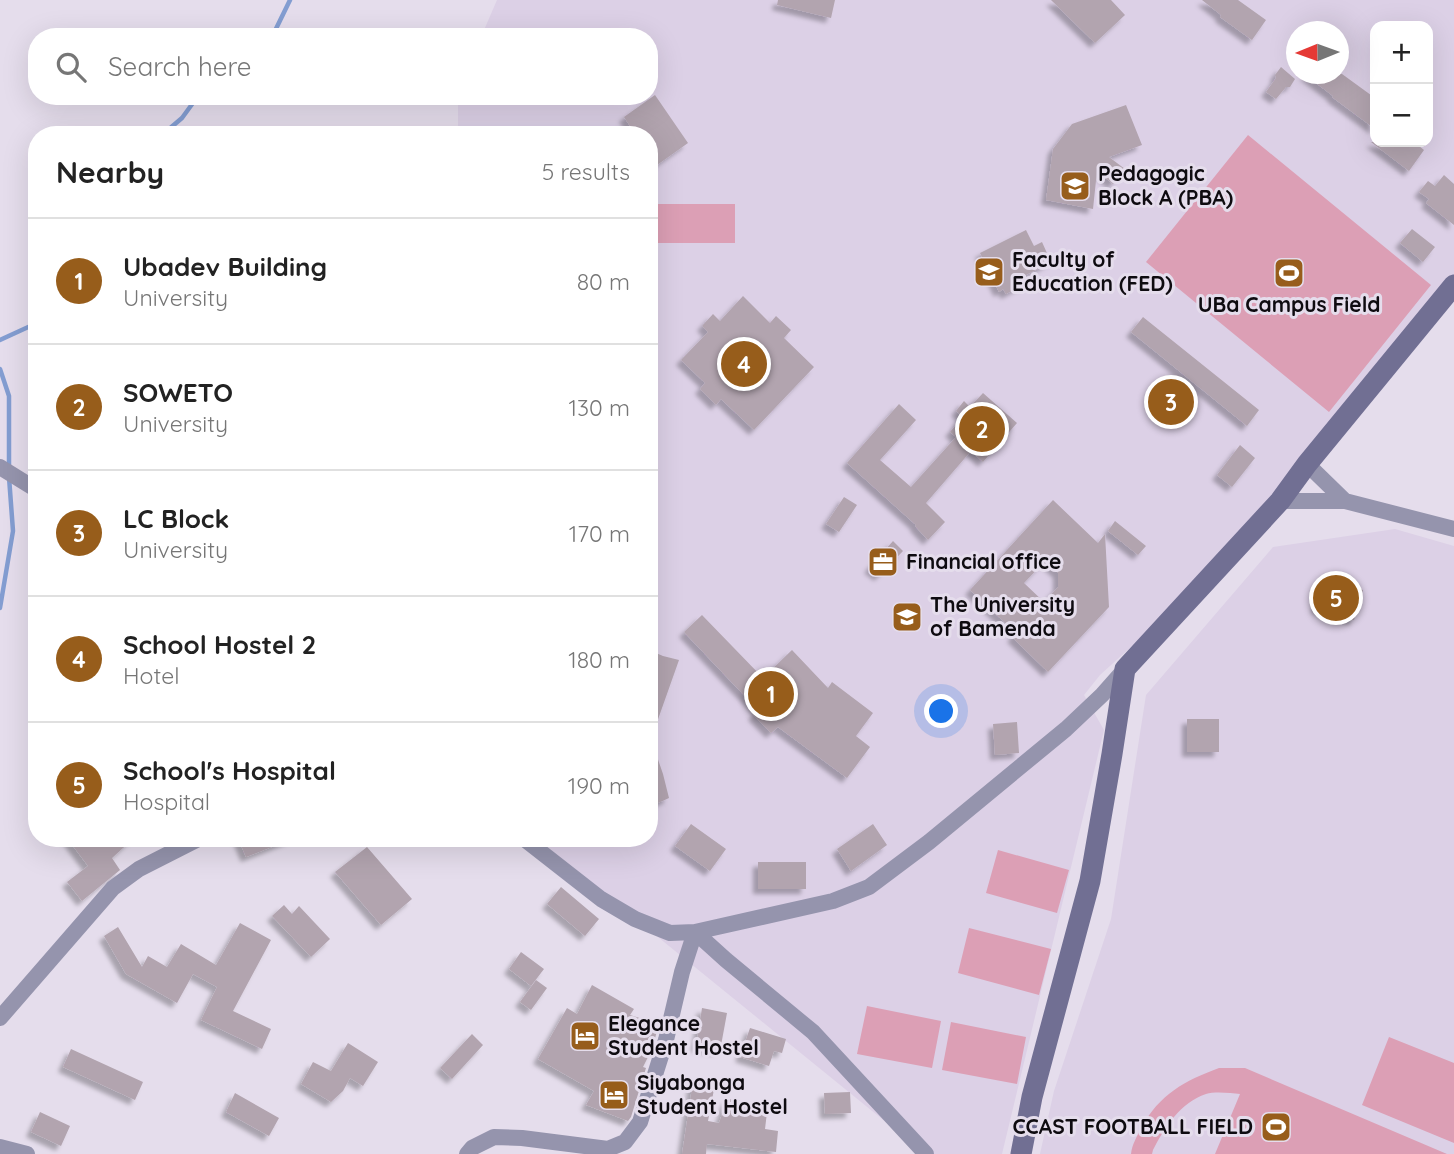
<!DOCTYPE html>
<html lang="en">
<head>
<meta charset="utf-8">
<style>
  body { margin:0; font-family:Quicksand,sans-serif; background:#f6f6f6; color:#222 }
  .controls { position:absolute; right:21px; top:21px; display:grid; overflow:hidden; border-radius:14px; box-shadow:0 7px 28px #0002 }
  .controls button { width:63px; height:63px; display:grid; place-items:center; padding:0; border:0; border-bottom:2px solid #e0e0e0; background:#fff; color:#222; font:35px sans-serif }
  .compass { position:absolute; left:1286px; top:21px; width:63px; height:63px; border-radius:50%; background:#fff; box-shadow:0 7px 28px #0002; rotate:269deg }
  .you { position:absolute; left:942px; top:712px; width:24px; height:24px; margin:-18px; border:5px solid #fff; border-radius:50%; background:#1a73e8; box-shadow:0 0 0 10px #1a73e833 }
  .badge { display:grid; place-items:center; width:46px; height:46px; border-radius:50%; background:#975d1b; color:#fff; font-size:23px; font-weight:700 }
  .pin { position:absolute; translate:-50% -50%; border:4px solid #fff; box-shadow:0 2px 7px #0006 }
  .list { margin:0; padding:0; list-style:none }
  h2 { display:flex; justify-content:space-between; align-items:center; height:91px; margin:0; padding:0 28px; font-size:30px }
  h2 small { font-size:23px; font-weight:400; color:#767676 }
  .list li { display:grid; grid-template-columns:46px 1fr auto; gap:21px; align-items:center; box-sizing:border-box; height:126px; padding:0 28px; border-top:2px solid #e0e0e0 }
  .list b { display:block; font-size:26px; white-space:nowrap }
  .list p { margin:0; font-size:23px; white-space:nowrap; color:#767676 }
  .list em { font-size:23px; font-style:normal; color:#767676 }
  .icon { flex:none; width:38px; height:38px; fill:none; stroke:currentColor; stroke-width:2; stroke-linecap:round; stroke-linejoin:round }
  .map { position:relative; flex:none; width:1454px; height:1154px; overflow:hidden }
  .search { position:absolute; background:#fff; box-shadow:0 7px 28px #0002; left:28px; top:28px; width:630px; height:77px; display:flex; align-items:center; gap:18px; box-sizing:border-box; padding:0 24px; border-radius:28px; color:#767676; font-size:26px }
  .panel { position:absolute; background:#fff; box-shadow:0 7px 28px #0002; left:28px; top:126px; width:630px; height:721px; border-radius:28px }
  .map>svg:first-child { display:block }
  .built { fill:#dcd0e6; fill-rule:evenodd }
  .park { fill:#dc9fb5 }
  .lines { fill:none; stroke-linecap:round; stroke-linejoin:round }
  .stream { stroke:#839dd1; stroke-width:4.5 }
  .building { fill:#b2a4af; fill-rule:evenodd; filter:url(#shadow) }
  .street { stroke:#9594ad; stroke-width:16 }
  .secondary { stroke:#716f93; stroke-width:21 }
  .labels { text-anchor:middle; stroke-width:6; stroke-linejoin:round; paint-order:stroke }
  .poi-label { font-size:21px; font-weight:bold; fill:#0e0b10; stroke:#e5ddec; text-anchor:start }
</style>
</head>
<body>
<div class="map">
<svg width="1454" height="1154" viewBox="0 0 1454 1154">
  <defs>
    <filter id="shadow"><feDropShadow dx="-5" dy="5" stdDeviation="2" flood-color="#0004"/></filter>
  </defs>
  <rect width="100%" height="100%" fill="#e5ddec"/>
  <path class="built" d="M 497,0 L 1454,0 L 1454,277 L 1228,559 L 1100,675 L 1084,695 L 1104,730 L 1002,1154 L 925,1154 L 536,838 L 649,838 L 649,135 L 458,135 L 458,96 L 649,96 L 649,37 L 481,37 ZM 1375,26 L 1428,26 L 1428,142 L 1375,142 ZM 1296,32 L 1338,32 L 1338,74 L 1296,74 Z
    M 1395,529 L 1454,546 L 1454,1154 L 1040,1154 L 1054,1091 L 1111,919 L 1146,695 L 1273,547 Z"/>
  <path class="park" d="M 1248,135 L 1431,285 L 1329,412 L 1146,262 Z
    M 655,204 L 735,204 L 735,243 L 655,243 Z
    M 998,850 L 1069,870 L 1057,913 L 986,893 Z
    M 969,928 L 1051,949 L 1039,995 L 958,973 Z
    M 867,1006 L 941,1021 L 932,1068 L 857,1054 Z
    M 951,1022 L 1026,1037 L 1017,1084 L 942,1070 Z
    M 1389,1037 L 1454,1063 L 1454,1143 L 1362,1105 Z
    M 1219,1068 L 1245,1068 L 1447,1154 L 1215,1154 L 1240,1094 C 1231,1093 1215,1091 1206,1094 C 1180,1103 1165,1127 1153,1150 L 1152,1154 L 1131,1154 C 1132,1144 1137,1137 1141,1128 C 1160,1094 1184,1081 1219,1068 Z"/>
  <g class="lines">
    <path class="stream" d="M 272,37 L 290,0
      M 162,135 L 182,118 L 198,96
      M 0,340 L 37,323
      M 0,369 L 9,396 L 9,468
      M 0,608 L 13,531 L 9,477"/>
  </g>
  <path class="building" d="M 778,0 L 835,0 L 831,18 L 777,5 Z
    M 1051,0 L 1111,0 L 1125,15 L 1095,43 Z
    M 1202,0 L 1238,0 L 1266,20 L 1252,40 L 1220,17 L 1221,15 Z
    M 1281,67 L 1295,79 L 1290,87 L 1286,87 L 1276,99 L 1266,92 L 1276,78 L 1275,75 Z
    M 1304,74 L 1342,74 L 1375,98 L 1375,129 L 1332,97 L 1333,96 Z
    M 655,95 L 688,143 L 657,165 L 649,153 L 649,135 L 636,135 L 624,117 Z
    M 1126,105 L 1142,145 L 1109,157 L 1125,169 L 1113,184 L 1097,171 L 1093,209 L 1046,200 L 1053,149 L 1072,124 Z
    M 1371,142 L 1414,142 L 1424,150 L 1409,171 Z
    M 1444,175 L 1454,184 L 1454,225 L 1426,203 L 1429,199 L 1419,192 L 1428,181 L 1435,186 Z
    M 1412,229 L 1435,247 L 1423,262 L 1400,243 Z
    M 1026,230 L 1034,246 L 1042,242 L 1051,262 L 1022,277 L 1025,284 L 1006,294 L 1003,289 L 999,292 L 980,253 Z
    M 743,296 L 770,323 L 776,316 L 791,330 L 784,338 L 814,367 L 754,430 L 721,399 L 716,405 L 700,389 L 705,383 L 681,360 L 708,332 L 702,326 L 713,314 L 720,321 ZM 745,337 L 771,363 L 751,385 L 724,359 Z
    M 1143,317 L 1259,410 L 1247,426 L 1131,332 Z
    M 983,393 L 1017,423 L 983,462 L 971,451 L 926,503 L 945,522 L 928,540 L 915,526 L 916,525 L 847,463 L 899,404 L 916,420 L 880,460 L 911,487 L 956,437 L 950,432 L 963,417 L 956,411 L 964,401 L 970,407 Z
    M 1240,445 L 1255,458 L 1232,487 L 1217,475 Z
    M 844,497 L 857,505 L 839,532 L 826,524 Z
    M 1053,500 L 1098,543 L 1105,534 L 1109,607 L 1048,672 L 1012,637 L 1016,633 L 970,590 ZM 1045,561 L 1058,573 L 1058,587 L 1044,602 L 1024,583 Z
    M 1115,521 L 1146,546 L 1138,555 L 1108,531 Z
    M 893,541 L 903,551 L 879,576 L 869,568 Z
    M 1324,579 L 1363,590 L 1354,620 L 1316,608 Z
    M 702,615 L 763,678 L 792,650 L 828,688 L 832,682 L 873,713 L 856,736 L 870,747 L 847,778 L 778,727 L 771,733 L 753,715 L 758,710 L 684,632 Z
    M 649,650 L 663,656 L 679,660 L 651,739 L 663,774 L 669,798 L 649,807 Z
    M 1187,719 L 1219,719 L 1219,752 L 1187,752 Z
    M 1017,722 L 1019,753 L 995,755 L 993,724 Z
    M 691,824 L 726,849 L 710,871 L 675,846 Z
    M 873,824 L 887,845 L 851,871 L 837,849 Z
    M 67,838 L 134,838 L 112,858 L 120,870 L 82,901 L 67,882 L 88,866 Z
    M 238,838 L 292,838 L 292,839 L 246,857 Z
    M 367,847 L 412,899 L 381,925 L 335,872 Z
    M 758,862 L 806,862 L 806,889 L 758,889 Z
    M 561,887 L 599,919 L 585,936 L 547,904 Z
    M 284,905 L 292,914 L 299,906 L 330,939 L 311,957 L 272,916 Z
    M 240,923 L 271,940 L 233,1011 L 271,1029 L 262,1049 L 201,1020 L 217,987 L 193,974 L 177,1003 L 126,974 L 104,936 L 118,927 L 142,967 L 148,956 L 167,967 L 181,944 L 216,965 Z
    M 521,952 L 544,969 L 531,986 L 509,969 Z
    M 536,980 L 547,988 L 531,1010 L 520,1002 Z
    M 592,985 L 634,1009 L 630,1015 L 659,1024 L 652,1049 L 643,1067 L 646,1068 L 631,1117 L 628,1121 L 586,1105 L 594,1091 L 538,1059 L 567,1008 L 577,1014 Z
    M 702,1008 L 727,1013 L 720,1051 L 696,1047 Z
    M 750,1028 L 786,1039 L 782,1053 L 774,1051 L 769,1066 L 740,1057 Z
    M 472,1034 L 483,1045 L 452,1079 L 440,1068 Z
    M 348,1043 L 378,1062 L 363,1086 L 350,1078 L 343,1091 L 331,1102 L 301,1084 L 313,1062 L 331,1071 Z
    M 71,1049 L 143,1082 L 135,1100 L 63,1067 Z
    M 693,1081 L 715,1084 L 708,1121 L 719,1123 L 727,1099 L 768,1104 L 765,1129 L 778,1131 L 776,1152 L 707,1144 L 706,1154 L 682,1154 Z
    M 850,1092 L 851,1113 L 825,1114 L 824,1093 Z
    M 235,1093 L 279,1118 L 269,1136 L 226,1112 Z
    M 40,1112 L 70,1126 L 61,1146 L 31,1132 Z"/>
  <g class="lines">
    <path class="street" d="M 1307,464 L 1345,501
      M 0,467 L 37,490
      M 1280,501 L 1345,501 L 1454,529
      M 523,838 L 601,899 L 635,919 L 670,933 L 695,932 L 833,901 L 869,887 L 929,842 L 1066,729 L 1102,695 L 1125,669
      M 695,932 L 726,960 L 813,1032 L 926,1154
      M 0,1018 L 113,888 L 139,869 L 200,838
      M 0,1147 L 27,1154
      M 467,1154 L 472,1148 L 494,1137 L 522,1138 L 608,1149 L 625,1142 L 640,1122 L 666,1040 L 682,972 L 695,932"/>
    <path class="secondary" d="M 1021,1154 L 1032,1097 L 1090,881 L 1112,754 L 1125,669 L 1280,501 L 1307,464 L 1454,285"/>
  </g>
  <defs>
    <g id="university-square" transform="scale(1.575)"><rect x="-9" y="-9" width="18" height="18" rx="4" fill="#975d1b" stroke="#e5ddec"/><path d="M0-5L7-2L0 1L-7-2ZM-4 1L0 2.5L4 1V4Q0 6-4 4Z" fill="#fff"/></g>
    <g id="stadium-square" transform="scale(1.575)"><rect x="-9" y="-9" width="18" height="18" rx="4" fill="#975d1b" stroke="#e5ddec"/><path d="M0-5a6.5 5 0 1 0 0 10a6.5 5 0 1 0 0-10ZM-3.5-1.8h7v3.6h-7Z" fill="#fff"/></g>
    <g id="office-square" transform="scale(1.575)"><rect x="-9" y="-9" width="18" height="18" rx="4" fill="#975d1b" stroke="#e5ddec"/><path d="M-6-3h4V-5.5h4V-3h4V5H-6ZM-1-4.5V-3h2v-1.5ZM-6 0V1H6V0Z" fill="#fff"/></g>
    <g id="hotel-square" transform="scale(1.575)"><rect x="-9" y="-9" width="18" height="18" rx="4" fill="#975d1b" stroke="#e5ddec"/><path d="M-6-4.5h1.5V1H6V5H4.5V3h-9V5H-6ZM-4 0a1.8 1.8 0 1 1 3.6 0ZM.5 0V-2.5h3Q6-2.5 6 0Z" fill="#fff"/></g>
  </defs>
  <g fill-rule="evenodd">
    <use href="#university-square" x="1075" y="186"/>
    <use href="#university-square" x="989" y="272"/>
    <use href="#stadium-square" x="1289" y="273"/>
    <use href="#office-square" x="883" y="562"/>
    <use href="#university-square" x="907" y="617"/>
    <use href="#hotel-square" x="585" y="1036"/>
    <use href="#hotel-square" x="614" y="1095"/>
    <use href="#stadium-square" x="1276" y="1127"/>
  </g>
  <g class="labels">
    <g class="poi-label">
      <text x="1098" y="181">Pedagogic<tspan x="1098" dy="24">Block A (PBA)</tspan></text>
      <text x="1012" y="267">Faculty of<tspan x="1012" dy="24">Education (FED)</tspan></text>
      <text x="1289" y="312" text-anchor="middle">UBa Campus Field</text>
      <text x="906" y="569">Financial office</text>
      <text x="930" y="612">The University<tspan x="930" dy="24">of Bamenda</tspan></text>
      <text x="608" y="1031">Elegance<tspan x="608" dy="24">Student Hostel</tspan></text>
      <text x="637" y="1090">Siyabonga<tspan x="637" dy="24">Student Hostel</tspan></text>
      <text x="1253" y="1134" text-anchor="end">CCAST FOOTBALL FIELD</text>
    </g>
  </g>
</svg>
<div class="controls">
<button>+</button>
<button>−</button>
</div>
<svg class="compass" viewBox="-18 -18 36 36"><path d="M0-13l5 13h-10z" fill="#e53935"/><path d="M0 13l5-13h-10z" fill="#767676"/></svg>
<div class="you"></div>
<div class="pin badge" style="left:771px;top:694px">1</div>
<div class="pin badge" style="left:982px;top:429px">2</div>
<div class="pin badge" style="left:1171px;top:402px">3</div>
<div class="pin badge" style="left:744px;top:364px">4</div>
<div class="pin badge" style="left:1336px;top:598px">5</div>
<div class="search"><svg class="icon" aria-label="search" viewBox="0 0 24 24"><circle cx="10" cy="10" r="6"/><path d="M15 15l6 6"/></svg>Search here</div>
<section class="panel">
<h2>Nearby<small>5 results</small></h2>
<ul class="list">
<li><span class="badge">1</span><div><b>Ubadev Building</b><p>University</p></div><em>80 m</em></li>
<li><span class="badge">2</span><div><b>SOWETO</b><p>University</p></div><em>130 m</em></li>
<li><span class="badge">3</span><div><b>LC Block</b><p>University</p></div><em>170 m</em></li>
<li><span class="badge">4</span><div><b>School Hostel 2</b><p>Hotel</p></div><em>180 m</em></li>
<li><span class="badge">5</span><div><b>School's Hospital</b><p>Hospital</p></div><em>190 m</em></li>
</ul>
</section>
</div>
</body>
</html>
